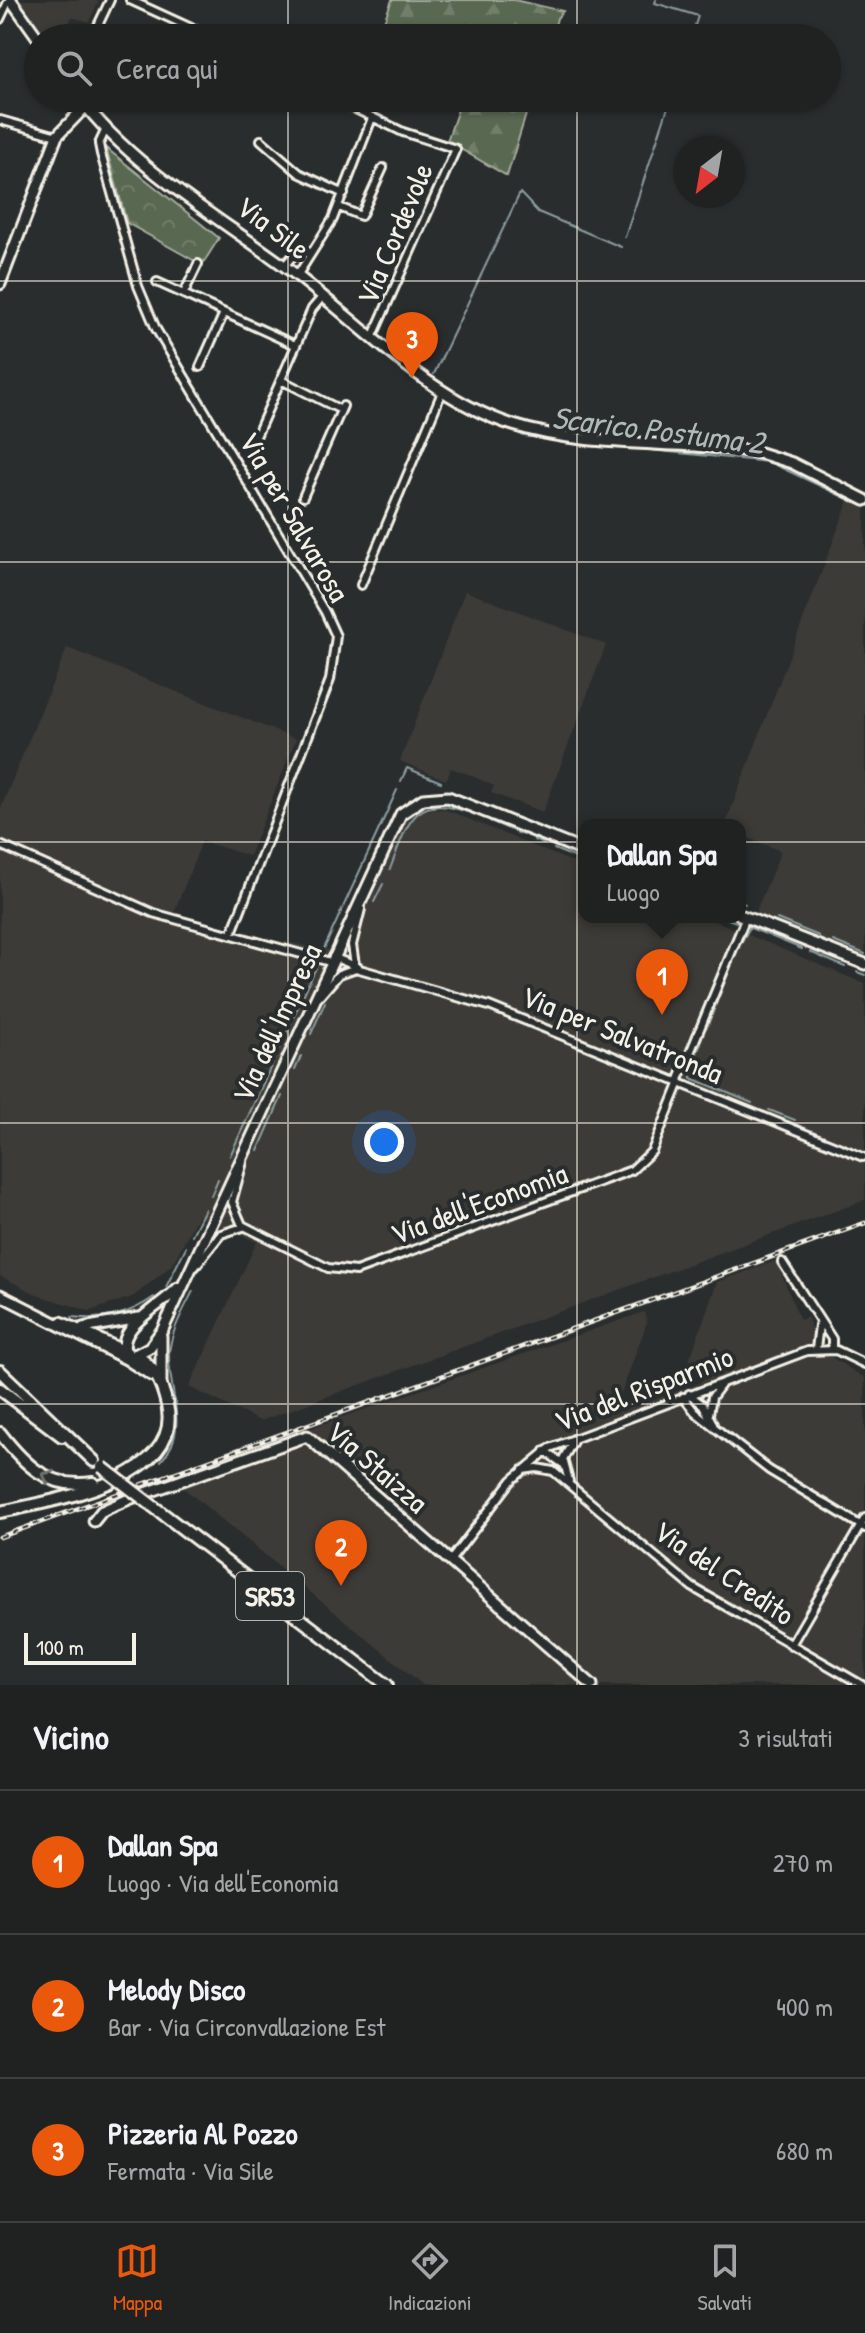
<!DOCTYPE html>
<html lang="it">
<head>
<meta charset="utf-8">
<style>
  body { margin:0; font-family:"Patrick Hand",sans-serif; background:#2d2f2f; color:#f1f3f6 }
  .compass { position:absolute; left:673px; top:136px; width:72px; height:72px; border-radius:50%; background:#202222; box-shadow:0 2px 6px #0004; rotate:211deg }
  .scale { position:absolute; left:24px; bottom:20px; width:112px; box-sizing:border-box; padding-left:8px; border:4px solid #f4f1e8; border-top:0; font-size:22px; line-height:28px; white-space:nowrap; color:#f4f1e8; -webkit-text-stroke:6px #2a2d2e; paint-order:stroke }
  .you { position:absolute; left:384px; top:1142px; width:28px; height:28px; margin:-20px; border:6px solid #fff; border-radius:50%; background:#1a73e8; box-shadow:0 0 0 12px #1a73e833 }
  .badge { display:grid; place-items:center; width:52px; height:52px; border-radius:50%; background:#ea580c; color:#fff; font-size:26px; font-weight:700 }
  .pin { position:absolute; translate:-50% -66px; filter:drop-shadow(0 2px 4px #0008) }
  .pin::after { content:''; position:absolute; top:42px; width:28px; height:24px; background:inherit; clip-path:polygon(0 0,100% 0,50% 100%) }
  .popup { position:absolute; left:578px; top:819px; width:168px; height:104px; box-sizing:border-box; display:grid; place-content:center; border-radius:16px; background:#202222; filter:drop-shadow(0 2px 6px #0005); font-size:26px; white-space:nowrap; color:#a2a4a5 }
  .popup b { font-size:30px; color:#f1f3f6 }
  .popup::after { content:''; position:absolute; left:50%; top:100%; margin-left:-16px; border:16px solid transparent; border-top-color:#202222 }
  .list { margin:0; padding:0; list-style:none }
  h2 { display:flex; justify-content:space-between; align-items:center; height:104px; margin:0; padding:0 32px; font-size:34px }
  h2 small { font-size:26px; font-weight:400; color:#a2a4a5 }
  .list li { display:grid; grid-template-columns:52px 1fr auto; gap:24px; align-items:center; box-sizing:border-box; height:144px; padding:0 32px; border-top:2px solid #3d3f40 }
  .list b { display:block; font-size:30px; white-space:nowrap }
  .list p { margin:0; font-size:26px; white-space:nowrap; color:#a2a4a5 }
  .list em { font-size:26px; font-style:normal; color:#a2a4a5 }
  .icon { flex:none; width:44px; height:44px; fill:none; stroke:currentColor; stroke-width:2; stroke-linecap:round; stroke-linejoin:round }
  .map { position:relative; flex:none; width:865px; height:1685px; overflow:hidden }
  .search { position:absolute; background:#202222; box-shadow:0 2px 6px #0004; left:24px; right:24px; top:24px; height:88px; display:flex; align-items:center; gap:20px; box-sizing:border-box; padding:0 28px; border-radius:44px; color:#a2a4a5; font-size:30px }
  .sheet { height:536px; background:#202222 }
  nav { display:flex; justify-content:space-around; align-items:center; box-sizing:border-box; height:112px; border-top:2px solid #3d3f40; background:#202222; font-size:22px; color:#a2a4a5 }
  nav a { display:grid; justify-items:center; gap:4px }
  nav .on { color:#ea580c }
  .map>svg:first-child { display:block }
  .built { fill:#3d3b38 }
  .forest { fill:url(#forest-firs); stroke:#a6ac9c; stroke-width:2 }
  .park { fill:url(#park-crowns); stroke:#a6ac9c; stroke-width:2 }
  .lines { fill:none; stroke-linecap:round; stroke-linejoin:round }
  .stream { stroke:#8d9d9e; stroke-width:2 }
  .street-casing { stroke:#f4f1e8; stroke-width:12 }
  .secondary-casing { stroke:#f4f1e8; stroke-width:15 }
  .primary-casing { stroke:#f4f1e8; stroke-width:16 }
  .street { stroke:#2a2d2e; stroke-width:6 }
  .secondary { stroke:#2a2d2e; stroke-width:9 }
  .primary { stroke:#2a2d2e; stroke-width:10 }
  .rail-casing { stroke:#f4f1e8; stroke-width:5 }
  .rail { stroke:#2a2d2e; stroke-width:2; stroke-dasharray:6; stroke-linecap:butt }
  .primary-bridge-casing { stroke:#f4f1e8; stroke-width:16; stroke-linecap:butt }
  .primary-bridge { stroke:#2a2d2e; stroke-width:10 }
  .oneway { stroke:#71726f }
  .grid { fill:none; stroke:#f4f1e8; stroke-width:2; stroke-opacity:0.55 }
  .labels { text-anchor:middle; stroke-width:8; stroke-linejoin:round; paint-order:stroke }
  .shield { fill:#2a2d2e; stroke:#b7b6b0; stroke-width:2 }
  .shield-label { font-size:28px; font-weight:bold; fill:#f4f1e8 }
  .street-label { font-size:30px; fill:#f4f1e8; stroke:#2a2d2e }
  .water-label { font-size:32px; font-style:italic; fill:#afb9b7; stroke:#2a2d2e }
</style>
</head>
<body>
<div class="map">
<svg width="865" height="1685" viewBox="0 0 865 1685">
  <defs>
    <pattern id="forest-firs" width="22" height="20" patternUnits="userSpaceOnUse" patternTransform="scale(2)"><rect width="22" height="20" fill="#596851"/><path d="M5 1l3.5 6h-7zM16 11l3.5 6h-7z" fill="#717e6a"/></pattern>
    <pattern id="park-crowns" width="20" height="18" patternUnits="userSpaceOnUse" patternTransform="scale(2)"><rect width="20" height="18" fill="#596851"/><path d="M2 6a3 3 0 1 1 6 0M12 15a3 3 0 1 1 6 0" fill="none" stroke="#717e6a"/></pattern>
  </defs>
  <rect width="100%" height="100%" fill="#2a2d2e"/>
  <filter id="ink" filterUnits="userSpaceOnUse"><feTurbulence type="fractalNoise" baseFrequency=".0125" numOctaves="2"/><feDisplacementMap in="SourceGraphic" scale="16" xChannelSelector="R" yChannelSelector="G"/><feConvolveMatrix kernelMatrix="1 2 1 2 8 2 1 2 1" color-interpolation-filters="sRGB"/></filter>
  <g filter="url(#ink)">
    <path class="built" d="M 19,0 L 99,0 L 89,22 L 72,17 L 61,38 L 45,38 Z
      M 849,500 L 865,508 L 865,956 L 755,914 L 781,851 L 740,835 L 740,825 L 725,825 Z
      M 465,591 L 606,645 L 543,812 L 491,793 L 494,786 L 468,774 L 451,768 L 446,780 L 400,761 Z
      M 67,648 L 296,739 L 249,856 L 202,841 L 173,915 L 221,930 L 338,952 L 397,825 L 419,811 L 444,809 L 584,867 L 584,917 L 706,917 L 865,984 L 865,1200 L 260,1421 L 189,1387 L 257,1242 L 198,1215 L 172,1265 L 134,1296 L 90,1311 L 40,1296 L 0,1276 L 0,810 Z
      M 776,1261 L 800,1320 L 808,1317 L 818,1356 L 831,1357 L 865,1378 L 865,1685 L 423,1685 L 180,1485 L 263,1455 L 294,1434 L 644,1312 L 647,1322 L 614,1413 L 700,1383 L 695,1363 L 689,1361 L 717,1282 Z"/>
    <path class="forest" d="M 392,0 L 514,0 L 563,11 L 557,18 L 552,38 L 416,38 L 383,24 Z
      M 462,98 L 531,98 L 507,176 L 447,141 Z"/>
    <path class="park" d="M 106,148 L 219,238 L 202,265 L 127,223 Z"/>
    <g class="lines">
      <path class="stream" d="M 656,0 L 655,3 L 698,16 L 691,38
        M 625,237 L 671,98
        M 434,374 L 520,193 L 538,212 L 621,247
        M 445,400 L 524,436 L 603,445
        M 609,446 L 769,462 L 865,507
        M 401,781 L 407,768 L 441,782
        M 490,821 L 523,835
        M 534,840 L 544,844
        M 554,849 L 584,861
        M 390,869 C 407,826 412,792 467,812
        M 374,902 L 383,884
        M 740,902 L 745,904
        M 723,917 L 736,922
        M 777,919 L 819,936
        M 748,927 L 802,949
        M 833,941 L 865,954
        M 738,948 L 749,929
        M 810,952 L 845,967
        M 322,953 L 397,790
        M 857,972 L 865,975
        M 707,1027 L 734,959
        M 311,1034 L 325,1002
        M 701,1043 L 691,1067 L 692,1078 L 752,1103
        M 295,1070 L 301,1056
        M 769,1110 L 795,1120
        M 258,1151 L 282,1096
        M 230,1156 L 318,963
        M 211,1196 L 218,1179
        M 192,1235 L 205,1209
        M 166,1287 L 186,1247
        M 72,1317 C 104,1321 129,1315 154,1297
        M 161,1461 C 191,1430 168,1391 169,1354 C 171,1331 183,1311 193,1291"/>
      <g class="street-casing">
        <path id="street" d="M 130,0 L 213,38
          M 0,19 L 9,0
          M 92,38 L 110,0
          M 333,98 L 403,132 L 456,149 L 373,336
          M 0,120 L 57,136
          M 106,129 L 99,144 L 101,154 L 138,286 L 156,329 L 325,612 L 336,636 L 330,680 L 231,935
          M 261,140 L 299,173 L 344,194
          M 339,207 L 361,216 L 383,168
          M 284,266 L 292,257 L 312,251
          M 297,276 L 333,219 L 372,118
          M 157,282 L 295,345
          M 184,293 L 198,264
          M 200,367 L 224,313
          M 281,380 L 341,410
          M 254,441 L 312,309 L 323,296
          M 303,497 L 343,406
          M 361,585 L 442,392
          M 0,845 L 153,913 L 330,962
          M 333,957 L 355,966
          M 360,969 L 355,965 L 352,945 L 361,909
          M 320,996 L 339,974 L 356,968 L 489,1006 L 863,1157
          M 678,1082 L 746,917
          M 243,1162 L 232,1202 L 242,1225 L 328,1268 L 356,1271 L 632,1170 L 652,1151 L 680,1082
          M 782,1262 L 832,1339 L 832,1349
          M 195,1267 L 221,1234 L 243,1227
          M 816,1349 L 819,1325
          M 689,1394 L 703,1405 L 713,1424
          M 683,1397 L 695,1412 L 769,1470 L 865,1528
          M 709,1414 L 712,1397 L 721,1385
          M 545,1451 L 563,1464
          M 523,1470 L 537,1468 L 553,1471 L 692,1587 L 862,1685
          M 569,1481 L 563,1459 L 575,1438
          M 450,1561 L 512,1480 L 550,1448 L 807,1351 L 836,1350 L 865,1364
          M 791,1645 L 865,1518"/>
      </g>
      <g class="secondary-casing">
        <path id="secondary" d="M 11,0 L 38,38
          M 80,98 C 132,169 225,221 295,274 C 364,327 430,399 513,425 C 593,450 679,439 760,453 L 792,463 L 865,500
          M 0,284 L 57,136 L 86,106
          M 740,915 L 865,964
          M 0,1295 L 130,1361
          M 61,1322 L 127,1352
          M 83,1328 L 139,1318
          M 135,1355 L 150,1347 L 163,1329 L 401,814 L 423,799 L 448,797 L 584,851
          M 129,1360 C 108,1330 161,1307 178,1288
          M 161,1385 L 161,1336
          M 94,1521 L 102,1511 L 129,1499 L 307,1436 L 592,1685"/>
      </g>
      <g class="primary-casing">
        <path id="primary" d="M 130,1361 L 152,1375
          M 0,1371 L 94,1461
          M 0,1389 L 62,1436
          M 0,1433 C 24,1464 49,1490 93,1483
          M 154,1507 L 387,1685
          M 0,1512 C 51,1501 185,1480 167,1405 C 162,1384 155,1366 135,1355"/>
      </g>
      <use href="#street" class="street"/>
      <use href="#secondary" class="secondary"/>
      <use href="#primary" class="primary"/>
      <g class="rail-casing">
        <path id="rail" d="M 141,1485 L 865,1223
          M 0,1537 L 123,1492"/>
      </g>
      <use href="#rail" class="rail"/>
      <g class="primary-bridge-casing">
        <path id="primary-bridge" d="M 102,1467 L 154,1507"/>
      </g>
      <use href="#primary-bridge" class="primary-bridge"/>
    </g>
    <defs><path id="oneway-chevron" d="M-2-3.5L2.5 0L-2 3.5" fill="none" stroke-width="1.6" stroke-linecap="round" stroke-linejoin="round" transform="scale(2)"/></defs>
    <use class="oneway" href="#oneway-chevron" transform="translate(47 1476) rotate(-155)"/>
  </g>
  <path class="grid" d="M 288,0 L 288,38M 577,0 L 577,38M 288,98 L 288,1685M 577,98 L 577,1685M 0,281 L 865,281M 0,562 L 865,562M 0,842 L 865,842M 0,1123 L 865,1123M 0,1404 L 865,1404"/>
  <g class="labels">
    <rect class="shield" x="236" y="1572" width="68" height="48" rx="6"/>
    <g class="shield-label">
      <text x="270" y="1606">SR53</text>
    </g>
    <g class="street-label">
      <text transform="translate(273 228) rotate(37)" y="10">Via Sile</text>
      <text transform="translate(395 234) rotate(-67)" y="10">Via Cordevole</text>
      <text transform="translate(294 517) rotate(60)" y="10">Via per Salvarosa</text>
      <text transform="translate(277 1023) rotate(-65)" y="10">Via dell'Impresa</text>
      <text transform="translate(622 1035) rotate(22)" y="10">Via per Salvatronda</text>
      <text transform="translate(479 1204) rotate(-20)" y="10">Via dell'Economia</text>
      <text transform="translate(644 1389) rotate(-21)" y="10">Via del Risparmio</text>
      <text transform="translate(377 1467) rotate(41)" y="10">Via Staizza</text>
      <text transform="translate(724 1573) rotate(34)" y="10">Via del Credito</text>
    </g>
    <g class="water-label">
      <text transform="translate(658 430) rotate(7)" y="11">Scarico Postuma 2</text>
    </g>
  </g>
</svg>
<svg class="compass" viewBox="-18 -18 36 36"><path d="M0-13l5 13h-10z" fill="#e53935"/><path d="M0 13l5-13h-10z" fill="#a2a4a5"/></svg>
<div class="scale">100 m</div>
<div class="you"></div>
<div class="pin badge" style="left:662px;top:1015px">1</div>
<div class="popup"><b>Dallan Spa</b>Luogo</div>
<div class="pin badge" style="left:341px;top:1586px">2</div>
<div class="pin badge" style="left:412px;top:378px">3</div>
<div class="search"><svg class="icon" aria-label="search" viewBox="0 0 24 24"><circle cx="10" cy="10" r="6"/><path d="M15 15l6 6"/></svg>Cerca qui</div>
</div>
<section class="sheet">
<h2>Vicino<small>3 risultati</small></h2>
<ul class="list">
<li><span class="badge">1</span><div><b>Dallan Spa</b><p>Luogo · Via dell'Economia</p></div><em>270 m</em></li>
<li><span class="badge">2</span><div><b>Melody Disco</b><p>Bar · Via Circonvallazione Est</p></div><em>400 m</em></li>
<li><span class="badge">3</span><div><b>Pizzeria Al Pozzo</b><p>Fermata · Via Sile</p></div><em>680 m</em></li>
</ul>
</section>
<nav>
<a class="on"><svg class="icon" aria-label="map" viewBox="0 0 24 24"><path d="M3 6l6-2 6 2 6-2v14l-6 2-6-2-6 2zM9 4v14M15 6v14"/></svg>Mappa</a>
<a><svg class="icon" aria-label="directions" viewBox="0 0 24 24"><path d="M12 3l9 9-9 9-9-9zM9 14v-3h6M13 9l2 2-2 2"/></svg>Indicazioni</a>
<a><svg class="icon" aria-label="saved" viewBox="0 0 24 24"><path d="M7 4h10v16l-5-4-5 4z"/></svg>Salvati</a>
</nav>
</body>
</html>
